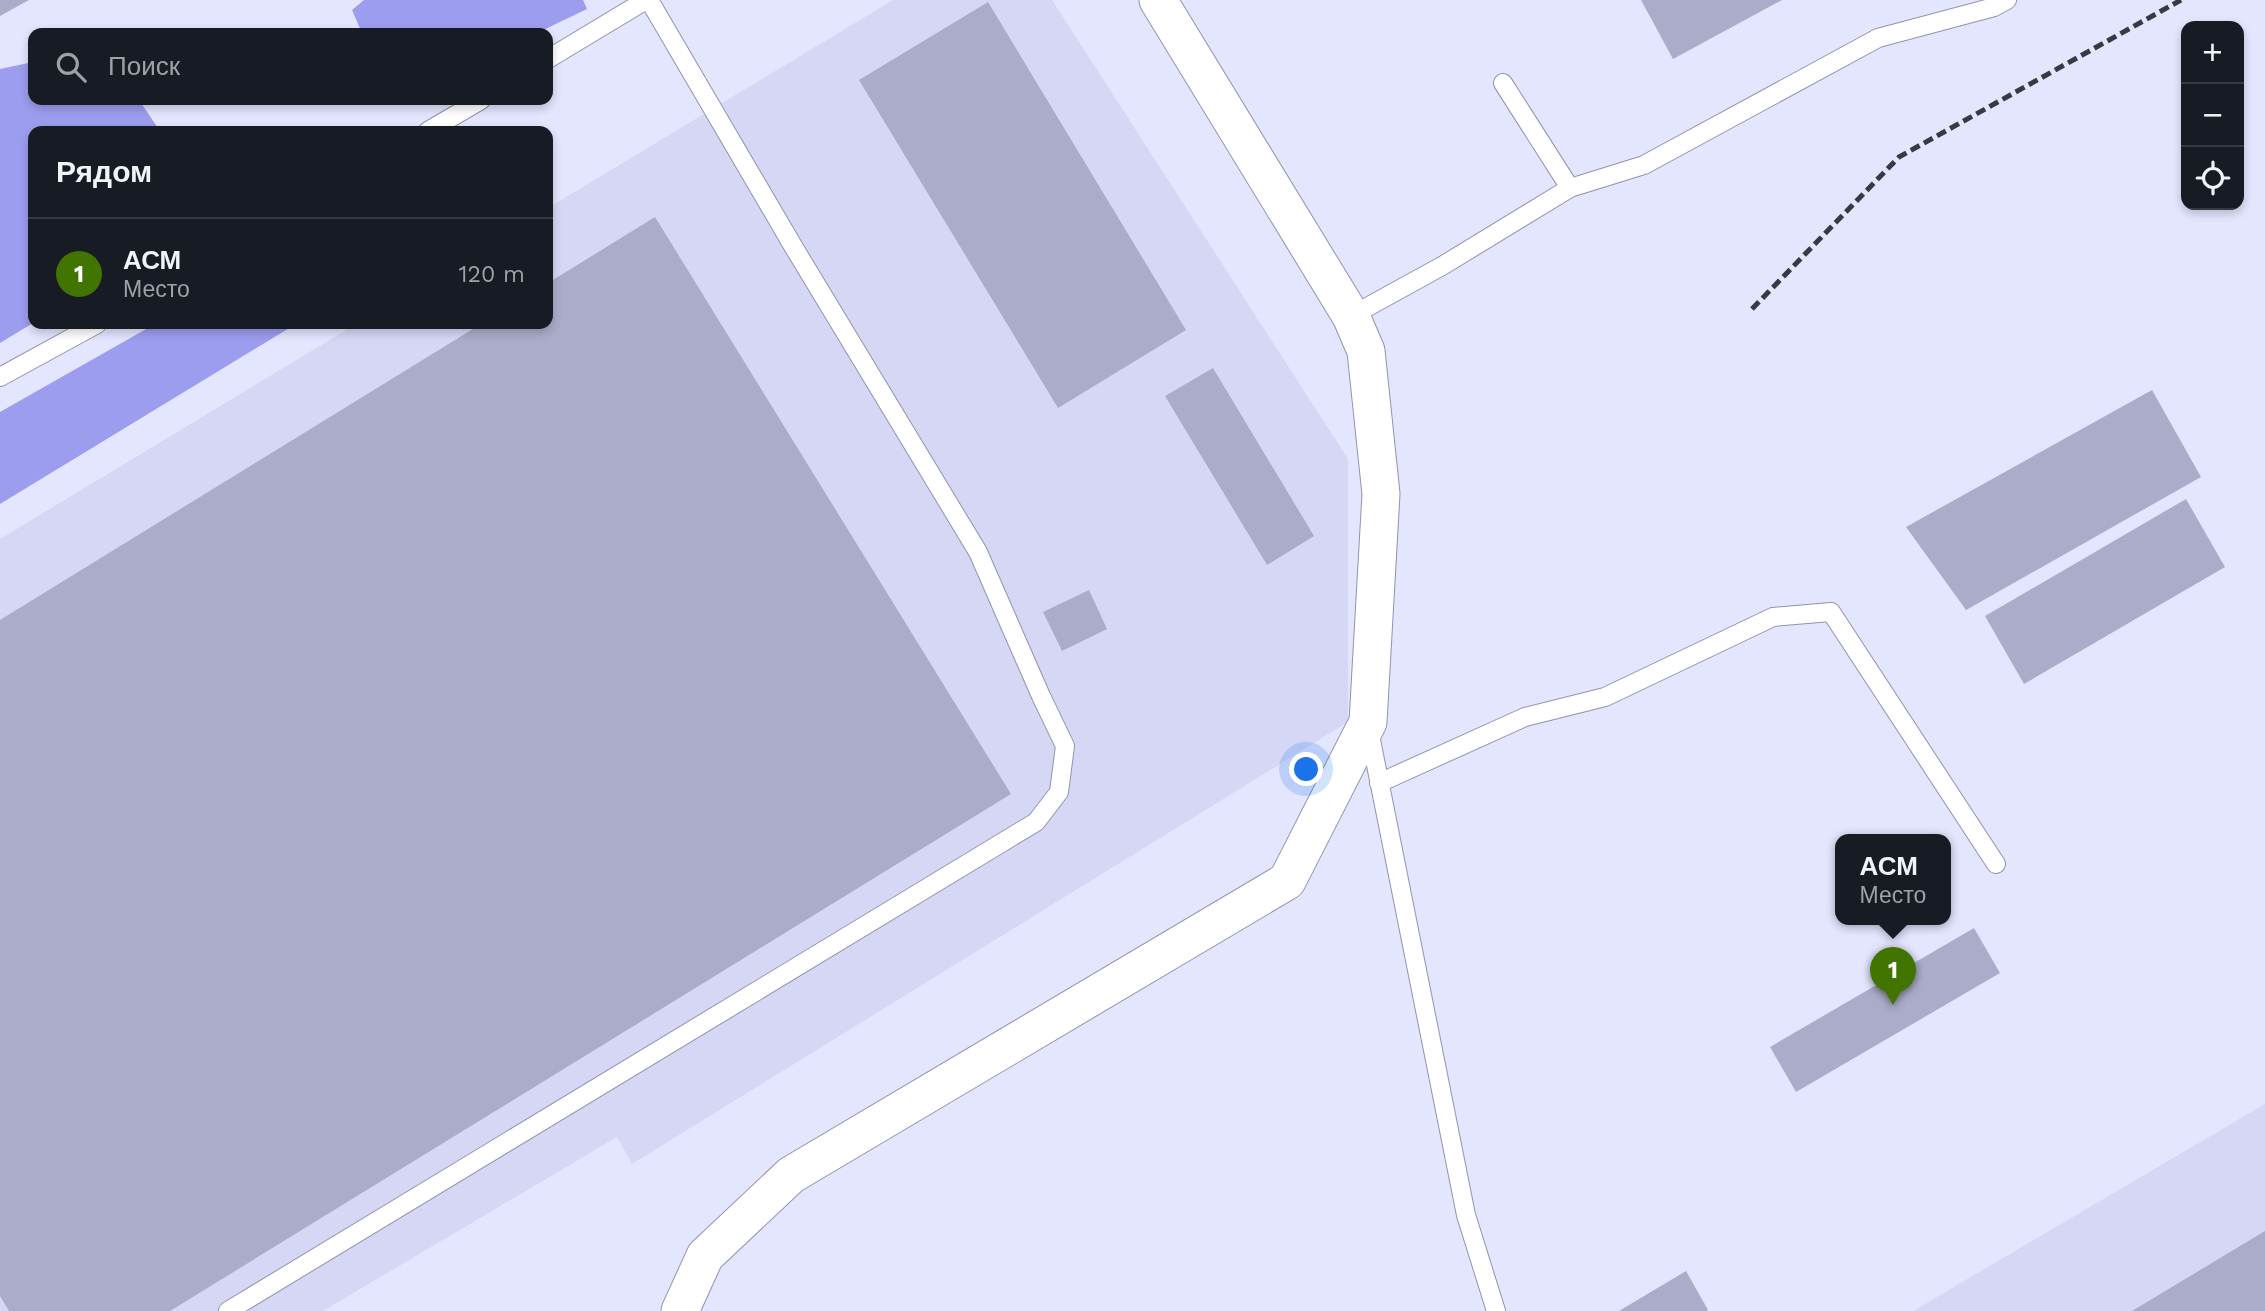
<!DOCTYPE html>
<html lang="ru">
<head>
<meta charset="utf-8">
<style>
  body { margin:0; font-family:"Work Sans",sans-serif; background:#242831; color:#f1f3f6 }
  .controls { position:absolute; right:21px; top:21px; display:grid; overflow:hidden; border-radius:14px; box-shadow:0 4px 10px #0003 }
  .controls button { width:63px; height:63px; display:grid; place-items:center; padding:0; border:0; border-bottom:2px solid #363941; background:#171b24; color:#f1f3f6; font:35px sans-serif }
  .you { position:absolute; left:1307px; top:770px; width:24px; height:24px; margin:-18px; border:5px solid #fff; border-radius:50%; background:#1a73e8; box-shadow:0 0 0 10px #1a73e833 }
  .badge { display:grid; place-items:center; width:46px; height:46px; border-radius:50%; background:#417500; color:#fff; font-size:23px; font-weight:700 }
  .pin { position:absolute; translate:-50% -58px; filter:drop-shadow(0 2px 4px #0008) }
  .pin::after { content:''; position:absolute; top:37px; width:24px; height:21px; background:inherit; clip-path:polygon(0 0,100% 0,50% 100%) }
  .popup { position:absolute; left:1835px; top:834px; width:116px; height:91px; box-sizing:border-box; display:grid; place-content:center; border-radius:14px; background:#171b24; filter:drop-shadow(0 2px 5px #0005); font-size:23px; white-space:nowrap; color:#9ea1a6 }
  .popup b { font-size:26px; color:#f1f3f6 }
  .popup::after { content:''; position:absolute; left:50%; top:100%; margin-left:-14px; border:14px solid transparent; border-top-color:#171b24 }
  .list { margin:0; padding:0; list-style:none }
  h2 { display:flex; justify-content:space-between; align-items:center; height:91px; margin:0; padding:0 28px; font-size:30px }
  h2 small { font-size:23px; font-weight:400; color:#9ea1a6 }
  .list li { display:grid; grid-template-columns:46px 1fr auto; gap:21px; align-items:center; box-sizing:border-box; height:112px; padding:0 28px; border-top:2px solid #363941 }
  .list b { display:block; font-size:26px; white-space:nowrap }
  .list p { margin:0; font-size:23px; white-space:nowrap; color:#9ea1a6 }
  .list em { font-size:23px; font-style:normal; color:#9ea1a6 }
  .icon { flex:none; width:38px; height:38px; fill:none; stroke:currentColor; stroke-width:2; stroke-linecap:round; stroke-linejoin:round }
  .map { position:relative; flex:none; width:2265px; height:1311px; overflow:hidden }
  .search { position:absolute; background:#171b24; box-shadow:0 4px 10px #0003; left:28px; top:28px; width:525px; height:77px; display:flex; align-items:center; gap:18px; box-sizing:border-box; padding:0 24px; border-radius:14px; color:#9ea1a6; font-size:26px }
  .panel { position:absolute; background:#171b24; box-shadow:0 4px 10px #0003; left:28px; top:126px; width:525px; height:203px; border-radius:14px }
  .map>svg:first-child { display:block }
  .built { fill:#d6d7f5 }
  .forest { fill:#9d9df0 }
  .building { fill:#abacc9 }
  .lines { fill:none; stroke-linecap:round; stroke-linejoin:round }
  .lane-casing { stroke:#9192af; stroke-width:20 }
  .street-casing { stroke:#9192af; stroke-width:39 }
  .lane { stroke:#fff; stroke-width:18 }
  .street { stroke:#fff; stroke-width:37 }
  .rail { stroke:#393946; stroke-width:5; stroke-dasharray:10 5; stroke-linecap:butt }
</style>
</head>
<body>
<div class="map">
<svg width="2265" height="1311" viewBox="0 0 2265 1311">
  <rect width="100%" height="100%" fill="#e4e5fe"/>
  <path class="built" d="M 893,0 L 1052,0 L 1348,459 L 1348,722 L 632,1164 L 617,1137 L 323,1311 L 0,1311 L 0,539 L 356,324 L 548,324 L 548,208 Z
    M 2265,1104 L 2265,1311 L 1913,1311 Z"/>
  <path class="forest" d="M 364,0 L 583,0 L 587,9 L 537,33 L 362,33 L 352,10 Z
    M 33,62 L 33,100 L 139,100 L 160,131 L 33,131 L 33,323 L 0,343 L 0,69 Z
    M 155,324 L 296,324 L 0,504 L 0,412 Z"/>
  <path class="building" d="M 0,0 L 29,0 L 0,16 Z
    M 1641,0 L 1782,0 L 1673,59 Z
    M 988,2 L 1186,330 L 1058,408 L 859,80 Z
    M 655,217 L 1011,794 L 170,1311 L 9,1311 L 0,1296 L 0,620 L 481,324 L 548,324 L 548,283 Z
    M 1213,368 L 1314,536 L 1267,565 L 1165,396 Z
    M 2152,390 L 2201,477 L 1966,610 L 1906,527 Z
    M 2186,499 L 2225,567 L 2024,684 L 1985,616 Z
    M 1089,590 L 1107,629 L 1062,651 L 1043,612 Z
    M 1974,928 L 2000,973 L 1796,1092 L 1770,1047 Z
    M 2265,1231 L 2265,1311 L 2132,1311 Z
    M 1686,1271 L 1708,1310 L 1706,1311 L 1619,1311 Z"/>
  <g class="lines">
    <g class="lane-casing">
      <path id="lane" d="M 548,59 L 646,0
        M 1503,83 L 1570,188
        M 428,131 L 481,100
        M 1351,316 L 1442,266 L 1570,188 L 1644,165 L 1878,38 L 1994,7 L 2007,0
        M 0,377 L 97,324
        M 1369,730 L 1466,1215 L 1496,1311
        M 1379,783 L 1525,717 L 1605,697 L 1773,617 L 1831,612 L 1996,864
        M 228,1311 L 1036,822 L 1059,792 L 1065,746 L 1041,696 L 978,552 L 793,246 L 649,0"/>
    </g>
    <g class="street-casing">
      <path id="street" d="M 680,1311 L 705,1256 L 791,1175 L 1287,881 L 1368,722 L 1381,494 L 1366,351 L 1351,316 L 1158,0"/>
    </g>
    <use href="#lane" class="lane"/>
    <use href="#street" class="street"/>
    <path class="rail" d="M 1752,309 L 1899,157 L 2181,0"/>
  </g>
</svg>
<div class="controls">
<button>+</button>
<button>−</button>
<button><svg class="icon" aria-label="locate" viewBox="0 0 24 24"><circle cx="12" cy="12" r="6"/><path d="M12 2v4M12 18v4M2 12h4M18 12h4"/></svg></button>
</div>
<div class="you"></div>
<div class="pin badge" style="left:1893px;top:1005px">1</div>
<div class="popup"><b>АСМ</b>Место</div>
<div class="search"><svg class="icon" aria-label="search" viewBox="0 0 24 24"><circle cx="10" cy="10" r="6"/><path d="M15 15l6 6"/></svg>Поиск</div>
<section class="panel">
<h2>Рядом<small></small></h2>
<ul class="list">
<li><span class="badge">1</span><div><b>АСМ</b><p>Место</p></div><em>120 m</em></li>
</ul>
</section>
</div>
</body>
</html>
